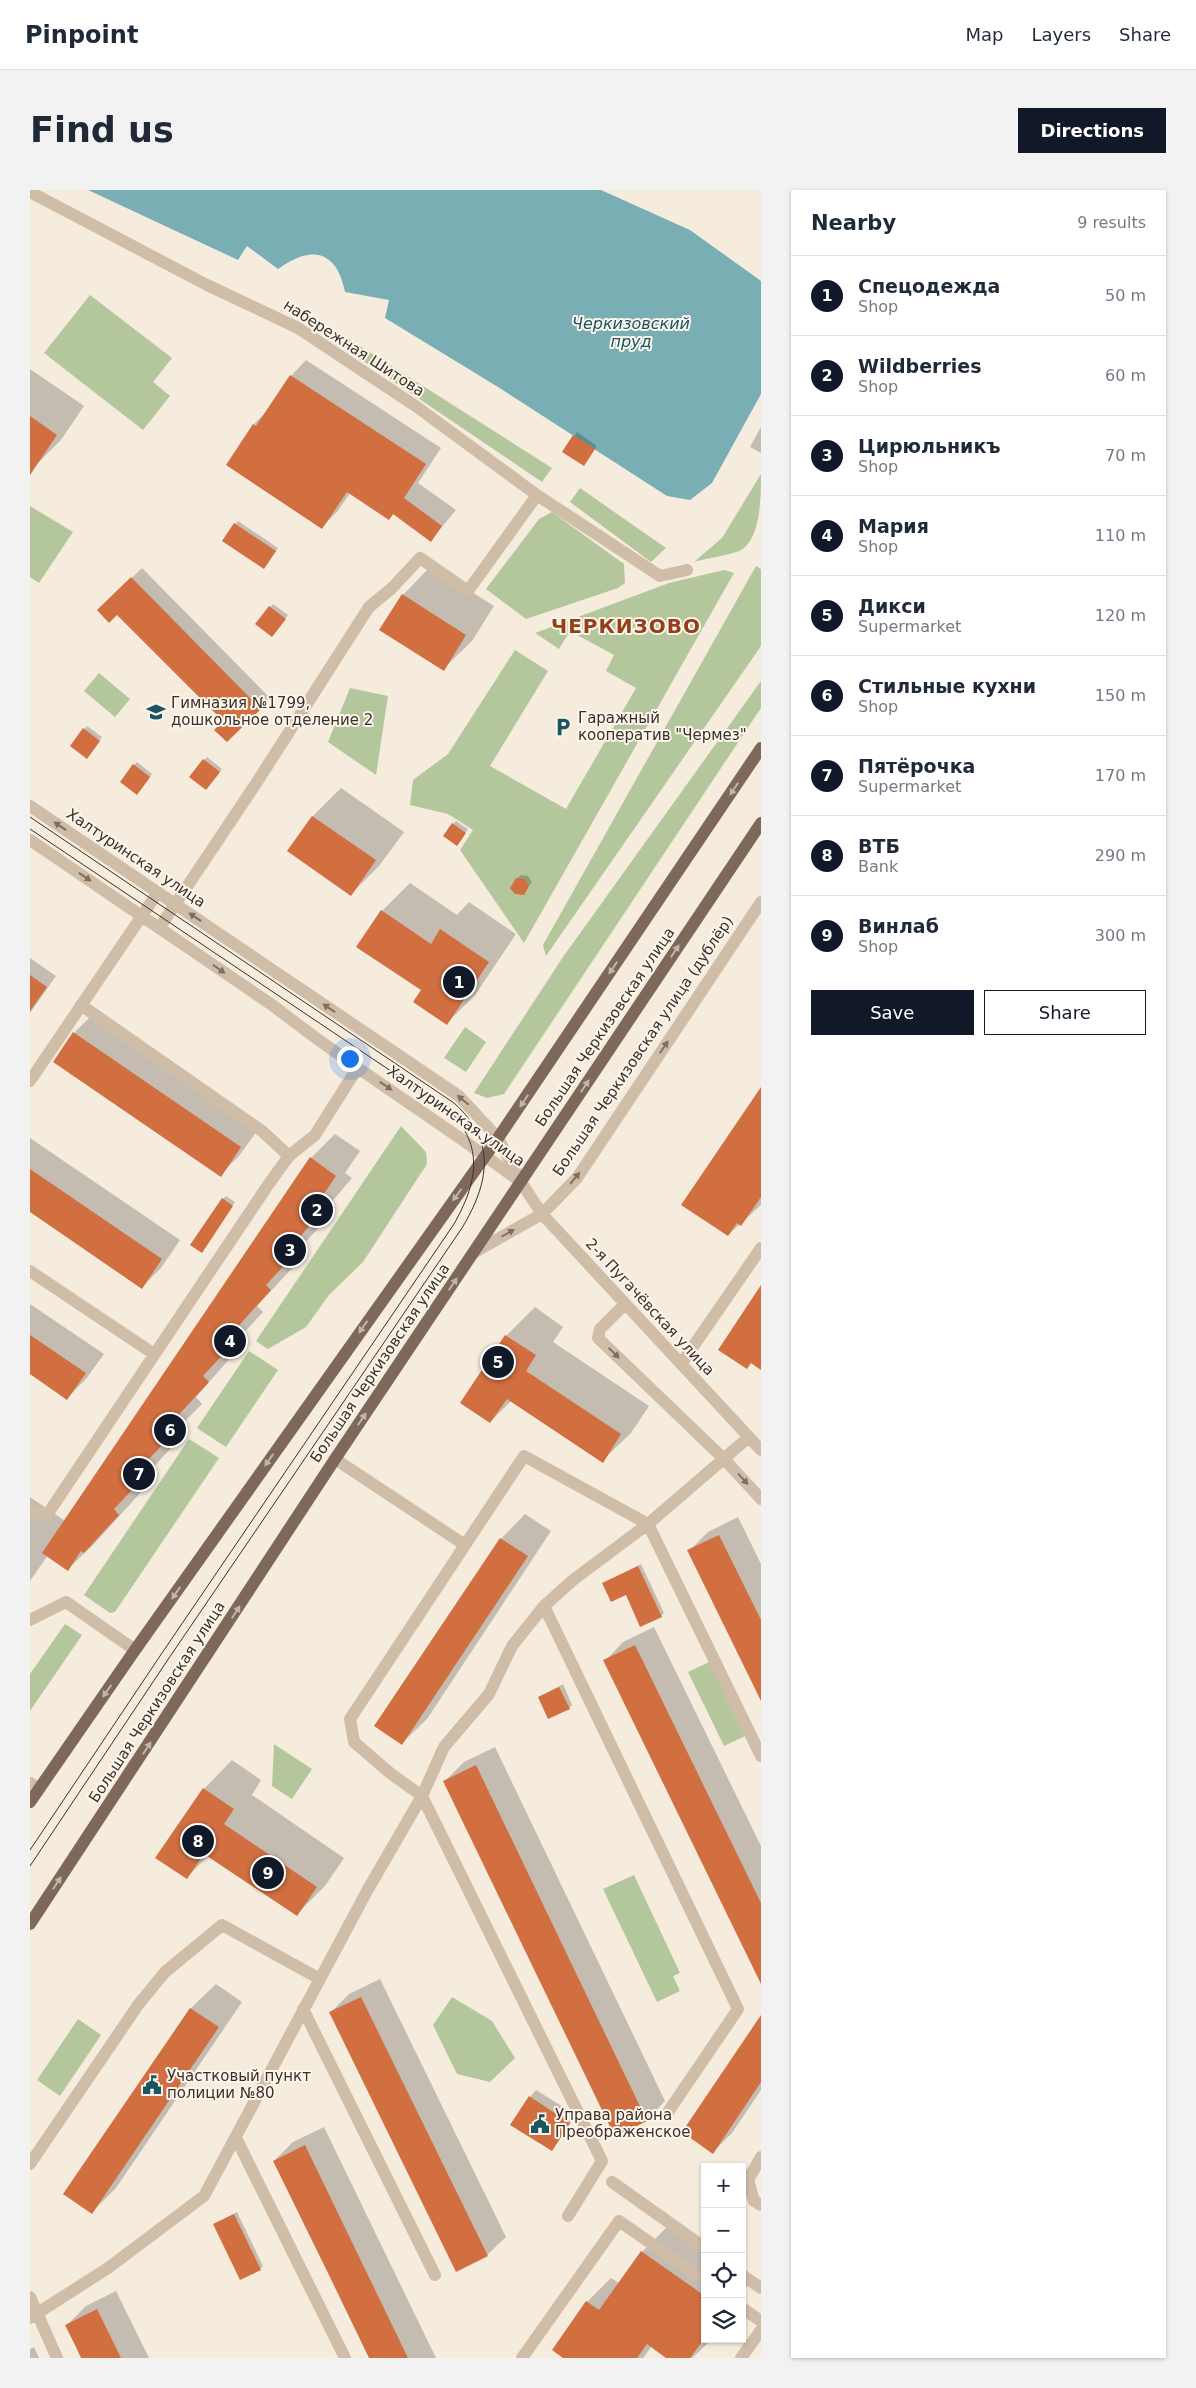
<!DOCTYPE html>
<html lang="en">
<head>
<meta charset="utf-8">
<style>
  body { margin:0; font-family:"DejaVu Sans",sans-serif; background:#f2f2f3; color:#1f2937 }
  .controls { position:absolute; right:15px; bottom:15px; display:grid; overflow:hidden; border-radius:0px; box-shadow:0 1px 4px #0004 }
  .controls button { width:45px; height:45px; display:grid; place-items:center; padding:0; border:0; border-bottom:1px solid #e0e1e3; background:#fff; color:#1f2937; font:25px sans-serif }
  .you { position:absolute; left:319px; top:868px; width:18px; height:18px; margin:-12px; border:4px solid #fff; border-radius:50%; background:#1a73e8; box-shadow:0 0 0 8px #1a73e833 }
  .badge { display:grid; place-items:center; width:32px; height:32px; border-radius:50%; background:#111827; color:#fff; font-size:16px; font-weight:700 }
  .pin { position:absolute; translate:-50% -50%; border:2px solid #fff; box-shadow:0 1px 5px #0006 }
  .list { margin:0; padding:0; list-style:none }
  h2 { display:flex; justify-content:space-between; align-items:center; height:65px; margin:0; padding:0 20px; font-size:21px }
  h2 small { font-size:16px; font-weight:400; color:#747a83 }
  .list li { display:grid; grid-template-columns:32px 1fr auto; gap:15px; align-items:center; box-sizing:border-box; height:80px; padding:0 20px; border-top:1px solid #e0e1e3 }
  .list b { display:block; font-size:19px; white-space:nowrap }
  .list p { margin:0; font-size:16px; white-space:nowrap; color:#747a83 }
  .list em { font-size:16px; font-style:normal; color:#747a83 }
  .actions { display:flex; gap:10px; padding:15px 20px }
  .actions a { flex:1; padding:11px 0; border:1px solid #111827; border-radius:0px; text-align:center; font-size:18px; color:#111827 }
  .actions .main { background:#111827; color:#fff }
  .icon { flex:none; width:28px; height:28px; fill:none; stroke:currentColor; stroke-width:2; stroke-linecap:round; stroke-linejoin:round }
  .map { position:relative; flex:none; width:731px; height:2168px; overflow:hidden; border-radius:0px }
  header { display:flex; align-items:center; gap:30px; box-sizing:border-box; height:70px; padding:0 25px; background:#fff; border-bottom:1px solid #e0e1e3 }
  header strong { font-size:24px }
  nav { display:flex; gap:28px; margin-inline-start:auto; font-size:18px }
  .intro { display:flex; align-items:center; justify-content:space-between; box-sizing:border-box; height:120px; padding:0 30px }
  h1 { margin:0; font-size:35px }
  .button { padding:12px 22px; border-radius:0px; background:#111827; color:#fff; font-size:18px; font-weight:700 }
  main { display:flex; gap:30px; padding:0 30px }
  aside { flex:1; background:#fff; border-radius:0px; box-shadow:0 1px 4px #0004 }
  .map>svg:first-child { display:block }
  .green { fill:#b4c69c }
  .water { fill:#7aaeb5 }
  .shadow { fill:#0003 }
  .building { fill:#d16f40 }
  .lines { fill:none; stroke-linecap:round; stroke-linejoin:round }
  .minor { stroke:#cfbda8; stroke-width:12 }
  .major { stroke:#7e6859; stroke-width:12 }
  .tram { stroke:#3b3029; stroke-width:1 }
  .oneway { fill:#c3b6a9 }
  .oneway2 { fill:#7e6f62 }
  .labels { text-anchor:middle; stroke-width:4; stroke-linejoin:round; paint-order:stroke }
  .street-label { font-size:15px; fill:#3b3029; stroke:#fcf5eb }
  .poi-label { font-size:15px; fill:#3b3029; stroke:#fcf5eb; text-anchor:start }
  .water-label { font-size:16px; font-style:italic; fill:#1a5661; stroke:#fcf5eb }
  .district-label { font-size:20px; font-weight:bold; letter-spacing:1px; fill:#92401a; stroke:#fcf5eb }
</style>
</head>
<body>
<header>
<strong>Pinpoint</strong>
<nav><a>Map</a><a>Layers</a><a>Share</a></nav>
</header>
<div class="intro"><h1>Find us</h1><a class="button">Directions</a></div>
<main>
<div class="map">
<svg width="731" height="2168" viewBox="0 0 731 2168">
  <rect width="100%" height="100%" fill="#f5ecde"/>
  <path class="green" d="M 60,105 L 142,168 L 123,192 L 140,206 L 113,240 L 14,163 Z
    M 319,149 L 522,278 L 512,292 L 308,154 Z
    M 731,284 C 731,307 731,351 709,361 C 695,366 678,368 664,372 L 692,348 Z
    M 550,298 L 636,358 L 621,372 L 540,312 Z
    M 0,316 L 43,342 L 9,393 L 0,387 Z
    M 522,322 L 594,374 L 595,393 L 588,398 L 496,429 L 456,399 L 509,329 Z
    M 726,376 L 731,379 L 731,456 L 516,766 L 513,755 Z
    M 694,380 L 704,383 L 494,753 L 430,660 L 443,640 L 418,624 L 380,615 L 383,590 L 418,564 L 485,460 L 518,481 L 460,576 L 536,619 L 606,498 L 576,481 L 584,465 L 540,441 L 529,459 L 505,443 L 639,393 Z
    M 69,483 L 100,509 L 85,527 L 54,501 Z
    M 731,491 L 731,518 L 474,904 L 457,908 L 444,903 L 533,767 Z
    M 320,498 L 358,506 L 346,585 L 298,552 Z
    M 435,837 L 456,852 L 436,882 L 414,868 Z
    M 371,936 L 396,962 L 397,974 L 333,1072 L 299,1105 L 276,1137 L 238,1159 L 226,1151 Z
    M 219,1161 L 248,1180 L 196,1257 L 167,1238 Z
    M 159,1249 L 189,1268 L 85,1422 L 80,1423 L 54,1405 Z
    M 35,1434 L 52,1445 L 0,1521 L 0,1484 Z
    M 679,1472 L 715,1546 L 694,1556 L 658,1482 Z
    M 244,1554 L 282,1579 L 262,1609 L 242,1596 Z
    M 604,1685 L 650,1783 L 643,1786 L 650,1801 L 627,1812 L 573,1699 Z
    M 422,1807 L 462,1831 L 485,1868 L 460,1892 L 427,1884 L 403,1835 Z
    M 48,1829 L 71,1845 L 30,1906 L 7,1890 Z"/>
  <path class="water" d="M 58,0 L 571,0 L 660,40 L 731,91 L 731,204 L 682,293 L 660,310 L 637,306 L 468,197 L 355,128 L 359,110 L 315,102 C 307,61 282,54 248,79 L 217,56 L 208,70 Z"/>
  <path class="shadow" d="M 276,170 L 411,258 L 388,293 L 426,320 L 401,350 L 364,324 L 359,329 L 320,303 L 307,322 L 292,337 L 197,275 L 224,234 L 238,220 L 261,186 Z
    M 0,179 L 54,216 L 31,250 L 3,278 L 0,276 Z
    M 731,237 L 731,263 L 720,257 Z
    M 547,242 L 567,256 L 554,274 L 534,261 Z
    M 208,331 L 248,358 L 237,374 L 205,334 Z
    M 401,376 L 464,416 L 442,451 L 413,479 L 351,439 L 373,405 Z
    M 112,378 L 240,508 L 197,551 L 195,531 L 87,423 L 69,420 Z
    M 243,414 L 258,425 L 245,442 L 227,433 Z
    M 57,536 L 72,547 L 60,564 L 42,556 Z
    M 177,567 L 192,579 L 179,596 L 174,570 Z
    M 107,572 L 122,584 L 110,601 L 104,575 Z
    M 311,598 L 374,642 L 349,676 L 321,704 L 259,661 L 283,626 Z
    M 426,631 L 438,639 L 430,652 L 423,634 Z
    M 491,685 L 498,686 L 502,692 L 493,704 L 487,688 Z
    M 380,693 L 427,725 L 439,712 L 486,744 L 445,805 L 417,833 L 393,800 L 352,721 Z
    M 0,768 L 26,786 L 0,823 Z
    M 63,824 L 229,938 L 209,966 L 190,985 L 44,843 Z
    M 731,899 L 731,1015 L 698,1045 Z
    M 305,944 L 330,961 L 315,983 L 322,988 L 288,1028 L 293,1033 L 259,1070 L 265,1075 L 227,1116 L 233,1122 L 197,1161 L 202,1166 L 166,1207 L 172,1214 L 135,1251 L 141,1258 L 108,1294 L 113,1300 L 63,1355 L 38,1379 L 18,1365 L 0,1391 L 0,1307 L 35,1331 L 281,968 Z
    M 0,948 L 150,1050 L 131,1078 L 112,1097 L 0,1021 Z
    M 196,1006 L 205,1012 L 174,1058 L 193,1009 Z
    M 0,1114 L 74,1164 L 56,1189 L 37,1208 L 0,1183 Z
    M 505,1117 L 533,1137 L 523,1152 L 619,1216 L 601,1243 L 572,1271 L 482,1210 L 460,1232 L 432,1213 L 476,1146 Z
    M 495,1324 L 521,1341 L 397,1529 L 372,1553 L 346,1536 L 471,1349 Z
    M 708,1327 L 731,1374 L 731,1508 L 659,1361 L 678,1342 Z
    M 611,1374 L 634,1423 L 631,1426 L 597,1404 L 574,1393 Z
    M 624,1437 L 731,1656 L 731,1772 L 575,1471 L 593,1452 Z
    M 533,1494 L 542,1515 L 539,1518 L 509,1507 Z
    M 465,1557 L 635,1911 L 617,1930 L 586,1945 L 415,1591 L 434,1572 Z
    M 202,1570 L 231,1590 L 222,1605 L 314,1668 L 295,1696 L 267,1724 L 179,1665 L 156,1688 L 174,1599 Z
    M 350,1789 L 476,2047 L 457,2065 L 300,1823 L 319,1804 Z
    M 186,1794 L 212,1812 L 86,1998 L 62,2022 L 35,2004 L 161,1818 Z
    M 731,1826 L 731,1900 L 702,1943 L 683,1962 Z
    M 506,1900 L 546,1925 L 522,1960 L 500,1907 Z
    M 294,1937 L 406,2168 L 340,2168 L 244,1971 L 263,1952 Z
    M 207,2022 L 233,2076 L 230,2079 L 184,2034 Z
    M 637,2037 L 675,2064 L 675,2149 L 680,2149 L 677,2154 L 662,2168 L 638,2168 L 622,2156 L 613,2168 L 535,2168 L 557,2112 L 581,2088 L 589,2093 L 612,2062 Z
    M 712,2091 L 718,2095 L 712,2103 Z
    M 86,2101 L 119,2168 L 53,2168 L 37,2135 L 56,2116 Z
    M 4,2157 L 9,2168 L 0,2168 L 0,2159 Z"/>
  <path class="building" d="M 260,185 L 396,274 L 374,308 L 412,336 L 401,352 L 363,324 L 359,330 L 317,302 L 292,339 L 196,275 L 223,234 L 226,236 Z
    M 0,226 L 27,245 L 0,285 Z
    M 543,245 L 565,259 L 554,276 L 532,262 Z
    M 204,333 L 246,361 L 234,379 L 192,351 Z
    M 101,387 L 231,519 L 197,552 L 184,540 L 193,531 L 87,425 L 79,433 L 67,420 Z
    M 372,404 L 436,445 L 414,481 L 349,440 Z
    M 239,416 L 256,429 L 242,447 L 225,434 Z
    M 53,538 L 70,551 L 57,569 L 40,556 Z
    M 173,569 L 190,582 L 176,600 L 159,587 Z
    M 103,574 L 120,587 L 107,605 L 90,592 Z
    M 282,626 L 346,670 L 321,706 L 257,661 Z
    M 422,633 L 436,643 L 427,656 L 413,646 Z
    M 486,688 L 495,689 L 499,696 L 494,705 L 485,704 L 480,698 Z
    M 351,720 L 401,754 L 410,739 L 459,772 L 417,835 L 383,812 L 391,800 L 326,757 Z
    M 0,785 L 17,797 L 0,821 Z
    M 43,842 L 211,957 L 191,987 L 23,872 Z
    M 731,897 L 731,1007 L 711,1036 L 707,1033 L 698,1046 L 651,1015 Z
    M 280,967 L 306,986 L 291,1008 L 298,1013 L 265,1053 L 270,1058 L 236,1095 L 241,1100 L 204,1141 L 209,1147 L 173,1186 L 179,1192 L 142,1232 L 148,1239 L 111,1277 L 118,1283 L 84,1319 L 89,1325 L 54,1363 L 51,1361 L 38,1381 L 12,1363 Z
    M 0,979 L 132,1069 L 112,1099 L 0,1022 Z
    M 192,1008 L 203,1016 L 172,1063 L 160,1055 Z
    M 731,1095 L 731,1180 L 721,1173 L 717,1179 L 688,1160 Z
    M 0,1145 L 56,1183 L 37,1210 L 0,1184 Z
    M 475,1145 L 506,1165 L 496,1181 L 591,1244 L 573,1273 L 477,1209 L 460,1233 L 430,1213 Z
    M 689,1345 L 731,1430 L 731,1511 L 657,1360 Z
    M 470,1348 L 498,1366 L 372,1555 L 344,1536 Z
    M 608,1376 L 632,1427 L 610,1437 L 596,1405 L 581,1412 L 572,1393 Z
    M 605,1455 L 731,1713 L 731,1794 L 573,1470 Z
    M 529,1497 L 540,1519 L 518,1529 L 508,1507 Z
    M 446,1575 L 617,1931 L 585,1947 L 413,1591 Z
    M 173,1598 L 204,1619 L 194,1634 L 287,1697 L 267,1726 L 174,1664 L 157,1689 L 125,1668 Z
    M 331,1807 L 458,2066 L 426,2082 L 299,1822 Z
    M 160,1818 L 189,1837 L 62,2024 L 33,2004 Z
    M 731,1825 L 731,1892 L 683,1964 L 652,1942 Z
    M 499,1906 L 540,1933 L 522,1961 L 480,1935 Z
    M 275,1955 L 378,2168 L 339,2168 L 297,2081 L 243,1971 Z
    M 204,2024 L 231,2080 L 210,2090 L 183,2034 Z
    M 611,2061 L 675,2106 L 675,2148 L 660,2168 L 636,2168 L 617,2154 L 607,2168 L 533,2168 L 522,2160 L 556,2111 L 569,2120 Z
    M 67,2119 L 91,2168 L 51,2168 L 45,2155 L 35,2135 Z"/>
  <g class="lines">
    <path class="minor" d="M 0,2 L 177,95 L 268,138 L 387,217 L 507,305 L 630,386 L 657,380
      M 0,616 L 429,906 L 468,948 L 491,992 L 512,1024 L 731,1260
      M 0,650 L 245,817 C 323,879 409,930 488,990
      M 130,737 L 227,592 L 339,417 L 362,398 L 390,368 L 438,401 L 507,305
      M 51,815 L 232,941 L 259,966
      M 0,891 L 128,702
      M 443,1063 L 512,1024 L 547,988 L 731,712
      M 0,1081 L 124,1164
      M 595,1114 L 570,1139 L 568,1148 L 694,1269 L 731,1309
      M 651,1174 L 731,1058
      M 305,1269 L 435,1355
      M 0,1321 L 17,1325 L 238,995 L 259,966 L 285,945 L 328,877
      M 514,1416 L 708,1819 L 636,1925
      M 0,1430 L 36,1412 L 105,1460
      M 0,1593 L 9,1599
      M 273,1819 L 405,2085
      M 206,1948 L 315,2168
      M 731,1967 L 718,1990 L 724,2011 L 731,2015
      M 0,1974 L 108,1815 L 135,1782 L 192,1735 L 290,1789
      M 582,1992 L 675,2058
      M 538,2026 L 572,1971 L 392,1606 L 360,1583 L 324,1552 L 320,1529 L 494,1266 L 618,1334 L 731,1566
      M 712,2085 L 731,2098
      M 0,2107 L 27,2168
      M 712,2118 L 731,2131
      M 0,2128 L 78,2078 L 174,2006 L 337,1701 L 392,1606 L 414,1557 L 459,1504 L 482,1456 L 514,1416 L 543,1390 L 618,1334 L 719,1247
      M 492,2168 L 589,2031 L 675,2091
      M 711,2168 L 731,2140"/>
    <path class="major" d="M 0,1612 L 105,1460 L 468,948 L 731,558
      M 0,1734 L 305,1269 L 731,633"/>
    <path class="tram" d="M 0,627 L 424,913 C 467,951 459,993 432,1038 L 139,1468 L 0,1676
      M 0,639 L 419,920 C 455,957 447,993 424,1034 L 132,1463 L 0,1660"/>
  </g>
  <defs><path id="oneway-solid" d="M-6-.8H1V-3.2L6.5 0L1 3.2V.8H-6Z" transform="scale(1.25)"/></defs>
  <g class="oneway">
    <use href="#oneway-solid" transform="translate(704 599) rotate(124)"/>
    <use href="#oneway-solid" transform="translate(645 761) rotate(-56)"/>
    <use href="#oneway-solid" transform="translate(583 778) rotate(124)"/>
    <use href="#oneway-solid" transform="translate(555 896) rotate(-56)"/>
    <use href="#oneway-solid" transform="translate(494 911) rotate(124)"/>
    <use href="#oneway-solid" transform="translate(427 1005) rotate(126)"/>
    <use href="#oneway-solid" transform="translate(423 1094) rotate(-56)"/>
    <use href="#oneway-solid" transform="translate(333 1137) rotate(125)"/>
    <use href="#oneway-solid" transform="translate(332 1229) rotate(-56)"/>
    <use href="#oneway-solid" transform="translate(239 1270) rotate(125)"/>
    <use href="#oneway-solid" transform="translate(146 1403) rotate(125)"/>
    <use href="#oneway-solid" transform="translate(206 1422) rotate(-57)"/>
    <use href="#oneway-solid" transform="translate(77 1501) rotate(125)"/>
    <use href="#oneway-solid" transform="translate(117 1558) rotate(-57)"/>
    <use href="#oneway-solid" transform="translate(27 1693) rotate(-57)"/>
  </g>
  <g class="oneway2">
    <use href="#oneway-solid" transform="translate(30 636) rotate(-146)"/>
    <use href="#oneway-solid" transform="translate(55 687) rotate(34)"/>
    <use href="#oneway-solid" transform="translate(165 727) rotate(-146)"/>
    <use href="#oneway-solid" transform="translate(189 779) rotate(35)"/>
    <use href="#oneway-solid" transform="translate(299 818) rotate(-146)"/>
    <use href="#oneway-solid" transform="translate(634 857) rotate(-56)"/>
    <use href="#oneway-solid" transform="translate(356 896) rotate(34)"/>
    <use href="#oneway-solid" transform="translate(433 910) rotate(-140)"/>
    <use href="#oneway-solid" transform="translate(545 988) rotate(-50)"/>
    <use href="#oneway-solid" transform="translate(478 1043) rotate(-30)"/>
    <use href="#oneway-solid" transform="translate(584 1163) rotate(44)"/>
    <use href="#oneway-solid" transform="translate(713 1289) rotate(48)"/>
  </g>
  <defs>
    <g id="school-bare" transform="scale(1.5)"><path d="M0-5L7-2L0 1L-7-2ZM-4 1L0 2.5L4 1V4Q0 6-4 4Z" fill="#1a5661" stroke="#fcf5eb" stroke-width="2.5" paint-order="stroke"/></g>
    <g id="parking-bare" transform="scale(1.5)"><path d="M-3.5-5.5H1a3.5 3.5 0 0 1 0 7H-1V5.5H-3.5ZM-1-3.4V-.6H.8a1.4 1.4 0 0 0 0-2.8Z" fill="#1a5661" stroke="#fcf5eb" stroke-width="2.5" paint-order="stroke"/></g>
    <g id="civic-bare" transform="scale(1.5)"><path d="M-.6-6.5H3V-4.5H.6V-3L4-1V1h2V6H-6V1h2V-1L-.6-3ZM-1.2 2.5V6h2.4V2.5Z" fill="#1a5661" stroke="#fcf5eb" stroke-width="2.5" paint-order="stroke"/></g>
  </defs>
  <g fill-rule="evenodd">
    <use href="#school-bare" x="126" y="522"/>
    <use href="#parking-bare" x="533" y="537"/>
    <use href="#civic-bare" x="122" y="1895"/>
    <use href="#civic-bare" x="510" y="1934"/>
  </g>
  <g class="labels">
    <g class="street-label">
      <text transform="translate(324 158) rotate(33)" y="5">набережная Шитова</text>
      <text transform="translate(106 668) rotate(34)" y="5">Халтуринская улица</text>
      <text transform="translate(575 837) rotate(-56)" y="5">Большая Черкизовская улица</text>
      <text transform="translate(613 856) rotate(-56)" y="5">Большая Черкизовская улица (дублёр)</text>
      <text transform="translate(426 926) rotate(35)" y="5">Халтуринская улица</text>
      <text transform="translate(620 1117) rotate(47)" y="5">2-я Пугачёвская улица</text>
      <text transform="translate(350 1173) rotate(-56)" y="5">Большая Черкизовская улица</text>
      <text transform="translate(127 1512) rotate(-57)" y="5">Большая Черкизовская улица</text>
    </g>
    <g class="poi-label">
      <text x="141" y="518">Гимназия №1799,<tspan x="141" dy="17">дошкольное отделение 2</tspan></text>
      <text x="548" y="533">Гаражный<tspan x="548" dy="17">кооператив "Чермез"</tspan></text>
      <text x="137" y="1891">Участковый пункт<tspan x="137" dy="17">полиции №80</tspan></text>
      <text x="525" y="1930">Управа района<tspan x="525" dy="17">Преображенское</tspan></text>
    </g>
    <g class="water-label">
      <text x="601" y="139">Черкизовский<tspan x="601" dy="18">пруд</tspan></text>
    </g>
    <g class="district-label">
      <text x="596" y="443">ЧЕРКИЗОВО</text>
    </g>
  </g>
</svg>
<div class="controls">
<button>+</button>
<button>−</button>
<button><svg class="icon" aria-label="locate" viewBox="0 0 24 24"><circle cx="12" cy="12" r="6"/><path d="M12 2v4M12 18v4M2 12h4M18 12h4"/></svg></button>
<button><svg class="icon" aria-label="layers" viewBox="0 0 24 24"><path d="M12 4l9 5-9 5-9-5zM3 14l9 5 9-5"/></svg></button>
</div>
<div class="you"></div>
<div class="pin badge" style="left:429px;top:792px">1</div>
<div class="pin badge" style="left:287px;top:1020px">2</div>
<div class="pin badge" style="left:260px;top:1060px">3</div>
<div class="pin badge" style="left:200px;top:1151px">4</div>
<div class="pin badge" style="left:468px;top:1172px">5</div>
<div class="pin badge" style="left:140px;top:1240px">6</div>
<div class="pin badge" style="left:109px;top:1284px">7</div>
<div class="pin badge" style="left:168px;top:1651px">8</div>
<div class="pin badge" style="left:238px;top:1683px">9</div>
</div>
<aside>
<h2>Nearby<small>9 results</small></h2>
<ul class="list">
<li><span class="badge">1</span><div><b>Спецодежда</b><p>Shop</p></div><em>50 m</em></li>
<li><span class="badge">2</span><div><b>Wildberries</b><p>Shop</p></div><em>60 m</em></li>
<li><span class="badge">3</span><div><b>Цирюльникъ</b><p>Shop</p></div><em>70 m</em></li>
<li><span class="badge">4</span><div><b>Мария</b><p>Shop</p></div><em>110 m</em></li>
<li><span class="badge">5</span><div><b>Дикси</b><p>Supermarket</p></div><em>120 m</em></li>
<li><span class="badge">6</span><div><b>Стильные кухни</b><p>Shop</p></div><em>150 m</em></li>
<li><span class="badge">7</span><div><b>Пятёрочка</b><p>Supermarket</p></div><em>170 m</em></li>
<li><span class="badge">8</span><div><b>ВТБ</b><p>Bank</p></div><em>290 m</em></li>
<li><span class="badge">9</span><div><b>Винлаб</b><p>Shop</p></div><em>300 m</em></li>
</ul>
<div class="actions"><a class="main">Save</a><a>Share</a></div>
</aside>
</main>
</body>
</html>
